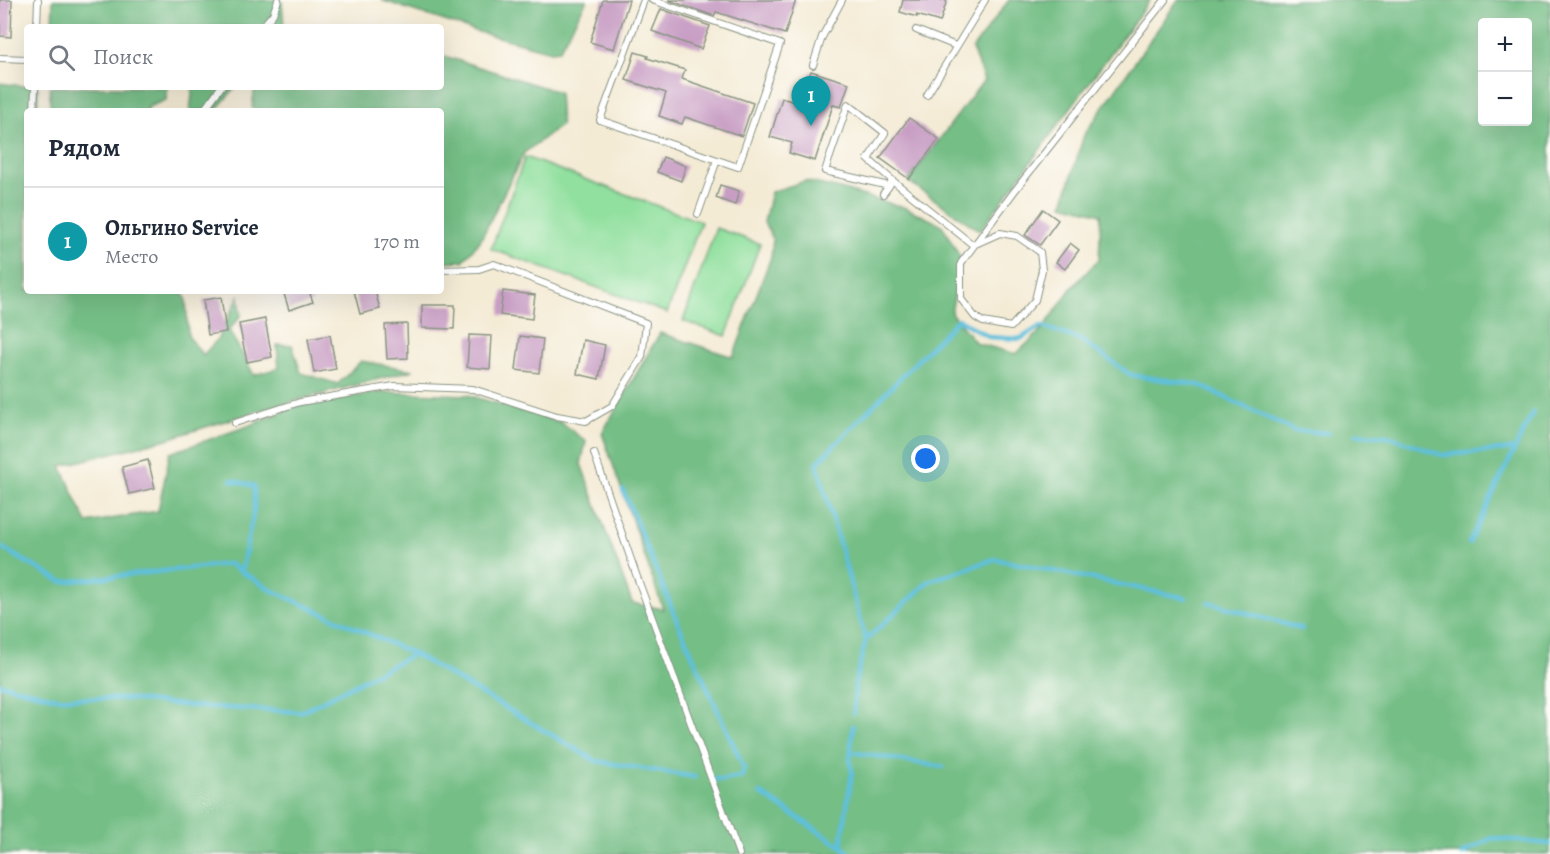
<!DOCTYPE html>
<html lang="ru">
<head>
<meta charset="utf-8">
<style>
  body { margin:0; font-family:Alegreya,serif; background:#f2f2f3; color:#1f2937 }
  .controls { position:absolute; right:18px; top:18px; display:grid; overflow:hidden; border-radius:6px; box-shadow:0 6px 24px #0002 }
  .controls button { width:54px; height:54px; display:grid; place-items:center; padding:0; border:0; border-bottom:2px solid #e0e1e3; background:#fff; color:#1f2937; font:30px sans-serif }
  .you { position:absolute; left:926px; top:459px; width:21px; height:21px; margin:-15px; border:4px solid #fff; border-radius:50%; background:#1a73e8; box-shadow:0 0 0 9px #1a73e833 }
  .badge { display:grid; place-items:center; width:39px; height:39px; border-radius:50%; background:#b5179e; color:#fff; font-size:20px; font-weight:700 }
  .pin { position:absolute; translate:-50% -50px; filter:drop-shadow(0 2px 3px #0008) }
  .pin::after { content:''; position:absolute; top:32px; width:21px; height:18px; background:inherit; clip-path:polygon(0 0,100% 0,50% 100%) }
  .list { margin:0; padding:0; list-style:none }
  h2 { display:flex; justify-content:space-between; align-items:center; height:78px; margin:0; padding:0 24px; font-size:26px }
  h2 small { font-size:20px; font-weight:400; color:#747a83 }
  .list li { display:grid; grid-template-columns:39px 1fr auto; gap:18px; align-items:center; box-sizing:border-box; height:108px; padding:0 24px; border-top:2px solid #e0e1e3 }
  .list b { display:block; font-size:22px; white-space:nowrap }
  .list p { margin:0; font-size:20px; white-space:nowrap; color:#747a83 }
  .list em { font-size:20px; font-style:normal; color:#747a83 }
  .icon { flex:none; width:33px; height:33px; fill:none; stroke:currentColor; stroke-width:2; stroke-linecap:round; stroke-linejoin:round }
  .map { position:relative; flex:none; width:1550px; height:854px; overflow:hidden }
  .search { position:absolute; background:#fff; box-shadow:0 6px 24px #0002; left:24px; top:24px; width:420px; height:66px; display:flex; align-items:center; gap:15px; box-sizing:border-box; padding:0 21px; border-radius:6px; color:#747a83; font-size:22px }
  .panel { position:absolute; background:#fff; box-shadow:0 6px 24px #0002; left:24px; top:108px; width:420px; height:186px; border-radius:6px }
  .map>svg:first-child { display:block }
  .green { fill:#91e09f; stroke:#588e6a; stroke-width:1.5 }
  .forest { fill:#74be86; stroke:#4a7e5d; stroke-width:1.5; fill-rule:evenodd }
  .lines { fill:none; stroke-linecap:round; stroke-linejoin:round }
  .stream { stroke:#5fc0dd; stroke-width:4.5 }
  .building { fill:#c89dc4 }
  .service-casing { stroke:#8a9484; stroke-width:8 }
  .service { stroke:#fff; stroke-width:6 }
</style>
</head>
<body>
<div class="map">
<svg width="1550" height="854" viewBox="0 0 1550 854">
  <rect width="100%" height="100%" fill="#fdfcf7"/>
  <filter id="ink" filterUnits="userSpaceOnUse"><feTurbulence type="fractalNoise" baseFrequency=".0167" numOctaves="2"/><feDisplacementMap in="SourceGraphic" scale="12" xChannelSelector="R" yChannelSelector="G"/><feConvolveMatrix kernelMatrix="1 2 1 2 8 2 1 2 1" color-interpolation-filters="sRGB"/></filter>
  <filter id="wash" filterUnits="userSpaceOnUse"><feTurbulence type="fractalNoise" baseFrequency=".008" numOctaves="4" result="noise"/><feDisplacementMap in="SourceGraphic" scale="24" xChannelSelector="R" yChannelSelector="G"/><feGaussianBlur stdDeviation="1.35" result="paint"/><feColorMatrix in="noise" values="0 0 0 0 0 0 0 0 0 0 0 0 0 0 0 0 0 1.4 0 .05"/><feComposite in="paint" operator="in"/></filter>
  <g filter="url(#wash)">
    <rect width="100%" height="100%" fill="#f4ebd5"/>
    <path class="green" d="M 525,157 L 701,222 L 667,313 L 491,249 Z
      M 716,228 L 760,244 L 726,336 L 683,321 Z"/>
    <path class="forest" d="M 53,0 L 274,0 L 282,2 L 284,27 L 52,27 Z
      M 381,0 L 587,0 L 559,50 L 551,51 L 475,31 Z
      M 1009,0 L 1150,0 L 980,231 L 908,181 L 984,80 L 972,49 Z
      M 1178,0 L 1550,0 L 1550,854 L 0,854 L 0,83 L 38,88 L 38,111 L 27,111 L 27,291 L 179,291 L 186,298 L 188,336 L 203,355 L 217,340 L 239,296 L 241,316 L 229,330 L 254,375 L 279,368 L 277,345 L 292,345 L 301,373 L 338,384 L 361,361 L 413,370 L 264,409 L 167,439 L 61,466 L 87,523 L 158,511 L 170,453 L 248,426 L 297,406 L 381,392 L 468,395 L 560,422 L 586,441 L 581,464 L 632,603 L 663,609 L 602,433 L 660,333 L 733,357 L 771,257 L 773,240 L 764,222 L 771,192 L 805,181 L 840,189 L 906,208 L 942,225 L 961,259 L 951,313 L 976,343 L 1016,354 L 1043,329 L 1070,290 L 1099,259 L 1101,214 L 1063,204 L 1084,135 ZM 1482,22 L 1528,22 L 1528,122 L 1482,122 Z
      M 441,55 L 559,92 L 561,125 L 524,153 L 480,241 L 463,261 L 441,262 L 441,111 L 256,111 L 252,107 L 255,87 L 441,87 Z
      M 50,87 L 167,87 L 166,100 L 148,107 L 148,111 L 50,111 Z
      M 193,87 L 236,87 L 215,111 L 190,111 Z"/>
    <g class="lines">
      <path class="stream" d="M 1356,434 L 1389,436 L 1442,455 L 1515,449
        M 231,480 L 254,486 L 254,510 L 241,572
        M 623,490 L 681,630 L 744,768 L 742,777 L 722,780 L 715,779
        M 1469,543 L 1533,412
        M 0,547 L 62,582 L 229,564 L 273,591 L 414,654 L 596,761 L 695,777
        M 1208,602 L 1302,629
        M 866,640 L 929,581 L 995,559 L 1186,598
        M 0,684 L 57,698 L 128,699 L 191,706 L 301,712 L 414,654
        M 854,713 L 855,683 L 866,640 L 817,463 L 958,319 L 989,337 L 1020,339 L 1041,326 L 1081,340 L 1131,375 L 1199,385 L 1295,431 L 1329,433
        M 851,752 L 943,767
        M 760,793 L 841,846
        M 851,854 L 841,846 L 852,772 L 850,759 L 853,726
        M 1462,854 L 1492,838 L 1550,844"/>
    </g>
    <g id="blocks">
      <path class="building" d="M 0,0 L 12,0 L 11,37 L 0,36 Z
        M 603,0 L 629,0 L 614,49 L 590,42 Z
        M 668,0 L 796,0 L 785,34 L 716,12 L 714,16 Z
        M 903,0 L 947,0 L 940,22 L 917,15 L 917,17 L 900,12 Z
        M 661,9 L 710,26 L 701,49 L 652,31 Z
        M 635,52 L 648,56 L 647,58 L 685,70 L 682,79 L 753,103 L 742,136 L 685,117 L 682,124 L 659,116 L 666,93 L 626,80 Z
        M 811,71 L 849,83 L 841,107 L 833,105 L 815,161 L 789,153 L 792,143 L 770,137 L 782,98 L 800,104 Z
        M 909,118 L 939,139 L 909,179 L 880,158 Z
        M 663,157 L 686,166 L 681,181 L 657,172 Z
        M 720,185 L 739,191 L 735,205 L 716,198 Z
        M 1043,209 L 1058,220 L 1040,245 L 1025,235 Z
        M 1070,243 L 1079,250 L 1065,269 L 1056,262 Z
        M 292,291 L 309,291 L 313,302 L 289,310 L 284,294 Z
        M 354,291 L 375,291 L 380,309 L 360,314 Z
        M 503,291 L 535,295 L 532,319 L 500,315 Z
        M 221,297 L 226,332 L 208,335 L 203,300 Z
        M 422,305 L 455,305 L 454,329 L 422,328 Z
        M 265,319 L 272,357 L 247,362 L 239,324 Z
        M 407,324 L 408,358 L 387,359 L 385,325 Z
        M 330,335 L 336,369 L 314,373 L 308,339 Z
        M 469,335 L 492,336 L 490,369 L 467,367 Z
        M 520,336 L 543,339 L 539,373 L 516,370 Z
        M 583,340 L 605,345 L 599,379 L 577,374 Z
        M 148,460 L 155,488 L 129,494 L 122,467 Z"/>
    </g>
  </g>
  <g filter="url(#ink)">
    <use href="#blocks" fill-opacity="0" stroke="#8a9484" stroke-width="1.5"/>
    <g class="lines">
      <g class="service-casing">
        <path id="service" d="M 644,0 L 600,120 L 738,167 L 780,44 L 652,0
          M 37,27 L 38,0
          M 262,27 L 273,14 L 278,0
          M 916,30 L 956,46
          M 0,58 L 27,59
          M 813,65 L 822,37 L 842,0
          M 927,95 L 985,0
          M 34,111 L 35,87
          M 203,111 L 221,87
          M 892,180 L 889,186 L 825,171 L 848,104 L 885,133 L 868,159 L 892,180 L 973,245
          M 883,194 L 889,186
          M 698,214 L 717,160
          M 973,245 L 1000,233 L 1017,236 L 1040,252 L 1042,270 L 1035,300 L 1011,327 L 983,322 L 975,317 L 961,299 L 961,263 L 1013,193 L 1165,0
          M 235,423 L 300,402 L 394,386 L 473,389 L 557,416 L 586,421 L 612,406 L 642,357 L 646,323 L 494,264 L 479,269 L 441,270
          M 594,453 L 637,577 L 739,854"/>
      </g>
      <use href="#service" class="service"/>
    </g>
  </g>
</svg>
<div class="controls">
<button>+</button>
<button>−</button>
</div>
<div class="you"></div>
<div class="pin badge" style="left:811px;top:126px;background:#0f9aa8">1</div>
<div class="search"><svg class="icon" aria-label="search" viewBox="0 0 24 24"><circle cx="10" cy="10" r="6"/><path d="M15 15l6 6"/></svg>Поиск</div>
<section class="panel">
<h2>Рядом<small></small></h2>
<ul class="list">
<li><span class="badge" style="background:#0f9aa8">1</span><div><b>Ольгино Service</b><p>Место</p></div><em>170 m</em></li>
</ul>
</section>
</div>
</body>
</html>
